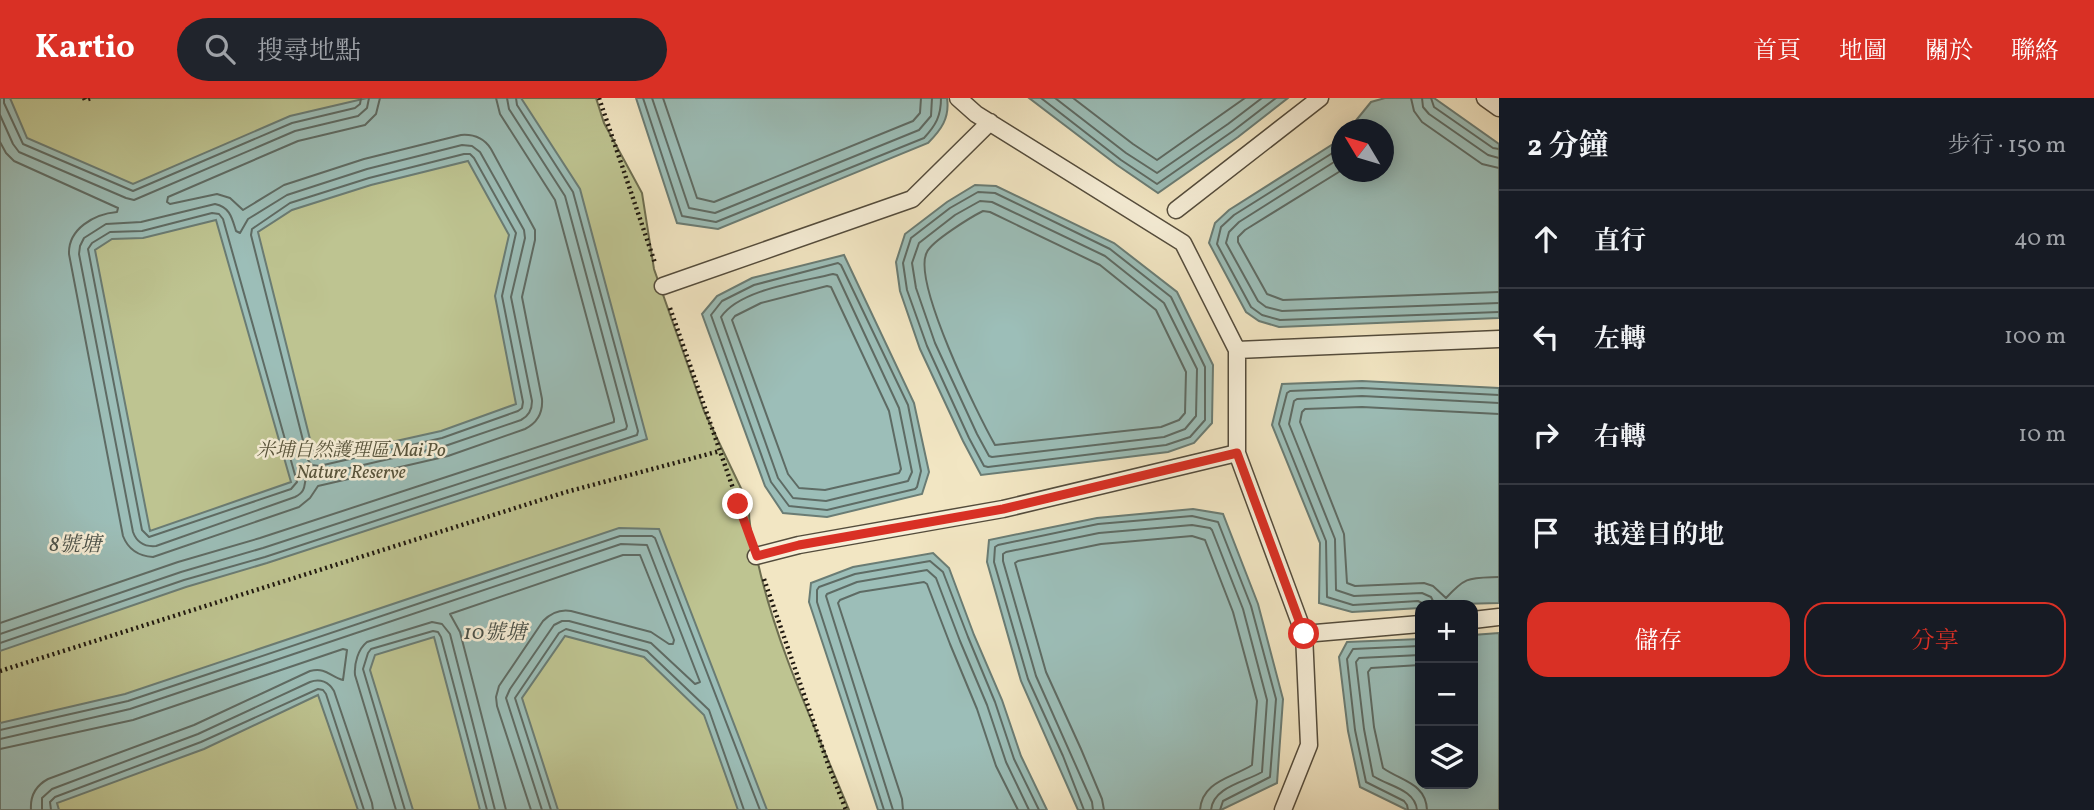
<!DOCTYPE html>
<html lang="zh-TW">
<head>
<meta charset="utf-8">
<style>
  body { margin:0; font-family:Vollkorn,"Noto Serif TC",serif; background:#20242c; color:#f1f3f6 }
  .controls { position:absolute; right:21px; bottom:21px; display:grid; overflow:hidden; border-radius:14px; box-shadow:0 4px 18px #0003 }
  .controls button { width:63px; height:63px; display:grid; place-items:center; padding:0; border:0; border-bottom:2px solid #363941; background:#171b24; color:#f1f3f6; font:35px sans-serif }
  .compass { position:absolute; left:1331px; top:21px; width:63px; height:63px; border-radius:50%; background:#171b24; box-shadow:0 4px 18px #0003; rotate:308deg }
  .stop { position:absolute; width:21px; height:21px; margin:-16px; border:5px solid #d93025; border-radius:50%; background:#fff }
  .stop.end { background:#d93025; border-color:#fff; box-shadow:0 2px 7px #0008 }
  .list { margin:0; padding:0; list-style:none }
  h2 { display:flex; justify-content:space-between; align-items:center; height:91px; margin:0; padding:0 28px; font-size:30px }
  h2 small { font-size:23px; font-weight:400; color:#9ea1a6 }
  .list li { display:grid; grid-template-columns:46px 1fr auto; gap:21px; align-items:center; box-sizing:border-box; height:98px; padding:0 28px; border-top:2px solid #363941 }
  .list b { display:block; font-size:26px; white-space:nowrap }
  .list em { font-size:23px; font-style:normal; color:#9ea1a6 }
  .actions { display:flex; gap:14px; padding:21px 28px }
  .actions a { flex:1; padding:16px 0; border:2px solid #d93025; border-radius:21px; text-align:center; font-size:24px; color:#d93025 }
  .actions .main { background:#d93025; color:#fff }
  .icon { flex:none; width:38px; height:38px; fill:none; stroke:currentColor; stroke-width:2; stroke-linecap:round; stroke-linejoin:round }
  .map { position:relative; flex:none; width:1499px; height:712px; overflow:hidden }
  header { display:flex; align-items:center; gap:42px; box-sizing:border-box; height:98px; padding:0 35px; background:#d93025; color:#fff }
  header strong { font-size:33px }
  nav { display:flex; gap:38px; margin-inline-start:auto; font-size:24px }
  .search { width:490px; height:63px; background:#20242c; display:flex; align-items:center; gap:18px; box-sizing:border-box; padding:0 24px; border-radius:38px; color:#9ea1a6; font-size:26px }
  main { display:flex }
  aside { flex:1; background:#171b24 }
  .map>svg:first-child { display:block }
  .green { fill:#bec491; stroke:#6e6e50; stroke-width:2 }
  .water { fill:#9cbeb8; stroke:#6a7c74; stroke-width:2; fill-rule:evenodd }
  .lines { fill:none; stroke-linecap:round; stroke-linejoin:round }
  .shore { stroke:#5e6b64; stroke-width:2 }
  .lane-casing { stroke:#544c3c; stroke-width:19 }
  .path { stroke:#1f180f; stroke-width:4.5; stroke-dasharray:2 3.5; stroke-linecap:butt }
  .lane { stroke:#f7efd8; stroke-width:16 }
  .route { stroke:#d93025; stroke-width:9 }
  .labels { text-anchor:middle; stroke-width:5; stroke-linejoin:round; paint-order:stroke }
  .park-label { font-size:19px; font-style:italic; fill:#57543c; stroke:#f7efd8 }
  .water-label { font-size:21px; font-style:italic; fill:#4b524a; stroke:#f7efd8 }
</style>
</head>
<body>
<header>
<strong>Kartio</strong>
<div class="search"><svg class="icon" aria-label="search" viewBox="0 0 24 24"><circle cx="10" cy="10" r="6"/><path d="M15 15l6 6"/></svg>搜尋地點</div>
<nav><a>首頁</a><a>地圖</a><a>關於</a><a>聯絡</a></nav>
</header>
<main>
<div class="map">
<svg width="1499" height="712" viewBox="0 0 1499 712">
  <rect width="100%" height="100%" fill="#f2e6c3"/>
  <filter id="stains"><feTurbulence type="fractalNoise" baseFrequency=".00286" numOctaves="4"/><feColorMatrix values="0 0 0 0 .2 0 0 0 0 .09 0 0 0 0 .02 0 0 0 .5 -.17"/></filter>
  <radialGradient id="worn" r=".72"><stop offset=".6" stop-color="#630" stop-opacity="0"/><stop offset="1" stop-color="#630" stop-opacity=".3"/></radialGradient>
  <path class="green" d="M 0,0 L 596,0 L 604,25 L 642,95 L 654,171 L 704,313 L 749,407 C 748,427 754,446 758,465 C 777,550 816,631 849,712 L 0,712 Z"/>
  <path class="water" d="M 0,0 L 10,0 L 27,40 L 133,86 L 290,18 L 367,0 L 521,0 L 580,91 L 647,341 L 267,465 L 186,489 L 0,553 ZM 468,63 L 509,137 L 495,198 L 516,306 L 441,333 L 315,361 L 258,134 L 292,112 L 371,87 ZM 216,122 L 291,384 L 150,433 L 95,152 L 112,141 L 143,140 Z
    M 636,0 L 947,0 C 950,20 941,32 928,45 L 718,131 L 677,125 Z
    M 1029,0 L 1288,0 L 1238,39 L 1158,95 L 1117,67 Z
    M 1385,0 L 1434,0 L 1499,46 L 1499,220 L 1279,229 L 1259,223 L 1246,214 L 1209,145 L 1215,125 L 1229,112 L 1341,41 L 1342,74 L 1384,74 L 1384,32 L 1349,31 L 1371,4 Z
    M 975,87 L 996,88 L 1114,145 L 1177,194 L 1213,267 L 1212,325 L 1194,345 L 1168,354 L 981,377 L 963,343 L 920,251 L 900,193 L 896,164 L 905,136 L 947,104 Z
    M 844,157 L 914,305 L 929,374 L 922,396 L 827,419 L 783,415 L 765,388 L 702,216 L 717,198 L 752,180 Z
    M 1362,283 L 1499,290 L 1499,505 L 1420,507 L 1420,510 L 1352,514 L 1319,505 L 1320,445 L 1272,327 L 1282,286 Z
    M 1193,411 L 1223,416 L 1258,506 L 1283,601 L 1277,685 L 1221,712 L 1078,712 L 1021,583 L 987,464 L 989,442 L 1097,420 Z
    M 619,430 L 659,431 L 767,712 L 738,712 L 704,617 L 644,559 L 565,538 L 522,600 L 558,712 L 480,712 L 434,539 L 375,557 L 370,572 L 413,712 L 358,712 L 318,597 L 204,651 L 57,705 L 59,712 L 0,712 L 0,625 L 125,596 Z
    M 933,455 L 949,470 L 974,537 L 1002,602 L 1021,658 L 1047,712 L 878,712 L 809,504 L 811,485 L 853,469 Z
    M 1499,535 L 1499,712 L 1407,712 L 1360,689 L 1348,633 L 1339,559 L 1347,544 L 1420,541 L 1420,686 L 1473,686 L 1473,537 Z"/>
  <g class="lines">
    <path class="shore" d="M 4,0 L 4,5 L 23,46 L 133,93 L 292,25 L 355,10 L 360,6 L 361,0
      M 643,0 L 682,118 L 716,124 L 924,40 C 936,27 941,18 941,0
      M 652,0 L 689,110 L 715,115 L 919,32 L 931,18 L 932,0
      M 663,0 L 697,100 L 714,104 L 913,23 L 920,15 L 921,0
      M 1041,0 L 1121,62 L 1157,86 L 1233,33 L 1276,0
      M 1055,0 L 1126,55 L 1157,75 L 1228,26 L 1262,0
      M 1073,0 L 1133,46 L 1157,62 L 1245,0
      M 1411,0 L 1414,13 L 1422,24 L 1482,66 L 1499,70
      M 1422,0 L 1423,9 L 1429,16 L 1488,57 L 1499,60
      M 1431,0 L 1434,9 L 1493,50 L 1499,51
      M 0,17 L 13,46 L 19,54 L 126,100 L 134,102 L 295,33 L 358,18 L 367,10 L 369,0
      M 0,44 L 6,55 L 14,63 L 118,110 L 117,114 C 94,116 68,131 69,156 L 123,438 C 128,451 138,458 153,459 L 299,409 L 310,400 L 318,388 L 448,358 L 525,331 C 537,325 543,315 542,301 L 522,199 L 535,142 L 535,132 L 491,51 C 484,40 474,36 461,37 L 364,61 L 284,87 L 243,112 L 230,100 L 217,96 L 170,106 L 167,104 L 168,99 L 298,43 L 365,27 L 376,16 L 380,0
      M 462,47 L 472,48 L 480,54 L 524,132 L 525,140 L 511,199 L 532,303 C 532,311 529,318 521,322 L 445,348 L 320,377 L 308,376 C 302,384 309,392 295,399 L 156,448 C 145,449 137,445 133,434 L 79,156 L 80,148 L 84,140 L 106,126 L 141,124 L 215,106 C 230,109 232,120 236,133 L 240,135 L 248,121 L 287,97 L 367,71 Z
      M 1342,49 L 1234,117 L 1221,129 L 1217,146 L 1251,209 L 1262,217 L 1280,222 L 1499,214
      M 464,56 L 470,56 L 474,60 L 516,135 L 502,198 L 523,304 L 522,310 L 518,313 L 442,340 L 319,368 L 312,367 L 308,362 L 251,137 L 252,131 L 290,105 L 369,80 Z
      M 1342,59 L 1239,124 L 1229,134 L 1226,145 L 1258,203 L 1266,209 L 1282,213 L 1499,205
      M 1342,72 L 1245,132 L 1238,139 L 1238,144 L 1267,196 L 1283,202 L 1499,194
      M 978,94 L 995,95 L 1110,151 L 1171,199 L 1205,269 L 1205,322 L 1190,339 L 1166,347 L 988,369 L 984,368 L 969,340 L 927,248 L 907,192 L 903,165 L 911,140 L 950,110 Z
      M 980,103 L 992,104 L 1105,158 L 1164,205 L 1197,271 L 1196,318 L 1185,331 L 1164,339 L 992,359 L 989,358 L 977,336 L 935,245 L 916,190 L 912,165 L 919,145 L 955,117 Z
      M 983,113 L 990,114 L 1100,167 L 1156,212 L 1186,274 L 1185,315 L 1179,322 L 1161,329 L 995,347 C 978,317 911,182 927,154 C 932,143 971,119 983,113 Z
      M 212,115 L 219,116 L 223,121 L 297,384 L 291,391 L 149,439 L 142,432 L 88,151 L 92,145 L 110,134 L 142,133 Z
      M 838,165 L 841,167 L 908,307 L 921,373 L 917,389 L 915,391 L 827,412 L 789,408 L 771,384 L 711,217 L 722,203 L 754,187 Z
      M 833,176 L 837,177 L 899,310 L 912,374 L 908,383 L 826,403 L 793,400 L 778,380 L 721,219 C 740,191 801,184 833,176 Z
      M 827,188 L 831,189 L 889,313 L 901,371 L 899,375 L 825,392 L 799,390 L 788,376 L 732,222 L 735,218 L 761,205 Z
      M 1499,316 L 1362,309 L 1305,311 L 1302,314 L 1300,324 L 1344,436 L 1347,485 L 1355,488 L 1424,485 L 1433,488 L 1446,500 C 1466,478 1469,480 1499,479
      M 1426,507 L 1418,503 L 1353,507 L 1327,499 L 1326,443 L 1279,326 L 1287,295 L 1290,293 L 1362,290 L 1499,297
      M 1435,507 L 1431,499 L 1422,495 L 1354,498 L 1336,492 L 1335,441 L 1289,326 L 1294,303 L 1297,301 L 1362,298 L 1499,305
      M 0,525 L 178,464 L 260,440 L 614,324 L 614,321 L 555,102 L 500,16 L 496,0
      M 0,536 L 181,474 L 263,450 L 626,331 L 627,328 L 565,98 L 509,11 L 507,0
      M 0,545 L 184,482 L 265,459 L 637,337 L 638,333 L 573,94 L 517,7 L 516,0
      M 1420,567 L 1371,570 L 1368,574 L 1374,629 L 1383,670 C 1401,683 1426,685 1427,712
      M 0,632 L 128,603 L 620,438 L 652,438 L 655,440 L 760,712
      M 0,641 L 130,611 L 621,446 L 647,447 L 700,584 L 695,586 L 651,545 L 569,523 L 562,523 L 554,527 L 510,591 L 506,600 L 542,712
      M 0,651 L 133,622 L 343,551 L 347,552 L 343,582 C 330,579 327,569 310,573 L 194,627 L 48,681 C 35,688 30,698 31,712
      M 42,712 L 42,700 L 52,691 L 198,636 L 310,584 C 320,580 329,584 334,593 L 372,705 L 373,712
      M 51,712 L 50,704 L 55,699 L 201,644 L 318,591 L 323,592 L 326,596 L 364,712
      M 396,712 L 355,577 C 354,566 358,551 367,544 L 432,524 L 442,526 L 450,536 L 495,712
      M 405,712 L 363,571 L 368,555 L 371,551 L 433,533 L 438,534 L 441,539 L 487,712
      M 506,712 L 460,534 L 450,516 L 623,457 L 640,457 L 674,542 L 673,546 L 669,546 L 651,534 L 571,513 C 560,511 551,515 543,523 L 499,588 L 496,599 L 497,608 L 531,712
      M 551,712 L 515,600 L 559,535 L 566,531 L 647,553 L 709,612 L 744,712
      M 884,712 L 817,504 L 817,492 L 819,489 L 855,476 L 930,463 L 943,474 L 968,539 L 995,604 L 1014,661 L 1039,712
      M 893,712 L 826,498 L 827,496 L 857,484 L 927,472 L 936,480 L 960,543 L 987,607 L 1006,664 L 1029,712
      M 903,712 L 902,701 L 838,505 L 840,502 L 860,494 L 924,484 L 927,486 L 950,546 L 977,611 L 996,668 L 1018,712
      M 1084,712 L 1063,658 L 1028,581 L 994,464 L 995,449 L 998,447 L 1098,426 L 1192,418 L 1218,424 L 1251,508 L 1276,601 L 1270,679 L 1223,703 L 1220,712
      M 1093,712 L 1092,704 L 1036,578 L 1003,463 L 1003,456 L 1006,454 L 1099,435 L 1192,427 L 1210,430 L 1212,432 L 1243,511 L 1267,602 L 1262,674 C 1245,684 1213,689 1211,712
      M 1104,712 L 1102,701 L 1081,651 L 1046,574 L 1015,465 L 1018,463 L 1101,446 L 1192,438 L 1205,442 L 1233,514 L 1257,603 L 1252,667 C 1232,680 1202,683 1200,712
      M 1408,712 L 1407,707 L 1404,703 L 1366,684 L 1355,632 L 1347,561 L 1353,551 L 1420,548
      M 1417,712 C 1415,691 1388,688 1373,678 L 1364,631 L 1356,564 L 1359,560 L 1420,557"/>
    <g class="lane-casing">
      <path id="lane" d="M 958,0 L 976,16 L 1183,145 L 1237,252 L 1237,355 L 1304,536 L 1309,647 L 1283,712
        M 1485,0 L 1499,10
        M 1176,112 L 1320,0
        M 663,188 L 912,101 L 990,24
        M 1237,252 L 1499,241
        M 756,458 L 799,447 L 1003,411 L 1237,355
        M 1473,522 L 1499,519
        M 1304,536 L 1420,526"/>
    </g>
    <path class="path" d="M 84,0 L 85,2 L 92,0
      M 599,0 L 655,165
      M 670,210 L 749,436
      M 764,481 L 828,666 L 846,712
      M 0,573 L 566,394 L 720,353"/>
    <use href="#lane" class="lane"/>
  </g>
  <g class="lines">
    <path class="route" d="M 738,406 L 757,458 L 799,447 L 1003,411 L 1237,355 L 1304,536"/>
  </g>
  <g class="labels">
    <g class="park-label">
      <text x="351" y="358">米埔自然護理區 Mai Po<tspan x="351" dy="22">Nature Reserve</tspan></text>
    </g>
    <g class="water-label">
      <text x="75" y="453">8號塘</text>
      <text x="495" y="541">10號塘</text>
    </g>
  </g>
  <rect width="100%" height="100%" filter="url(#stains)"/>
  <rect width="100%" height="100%" fill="url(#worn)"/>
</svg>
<div class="controls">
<button>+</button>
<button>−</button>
<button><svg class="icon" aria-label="layers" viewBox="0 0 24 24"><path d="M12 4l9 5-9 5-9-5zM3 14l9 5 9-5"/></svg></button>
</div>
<svg class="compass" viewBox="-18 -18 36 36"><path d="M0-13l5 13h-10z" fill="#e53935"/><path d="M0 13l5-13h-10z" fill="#9ea1a6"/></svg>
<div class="stop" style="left:1304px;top:536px"></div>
<div class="stop end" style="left:738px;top:406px"></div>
</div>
<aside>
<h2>2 分鐘<small>步行 · 150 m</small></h2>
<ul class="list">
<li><svg class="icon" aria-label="ahead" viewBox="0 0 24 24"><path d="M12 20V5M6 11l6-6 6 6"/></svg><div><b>直行</b></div><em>40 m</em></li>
<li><svg class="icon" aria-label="left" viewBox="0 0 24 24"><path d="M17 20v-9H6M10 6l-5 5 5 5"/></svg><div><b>左轉</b></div><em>100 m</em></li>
<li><svg class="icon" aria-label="right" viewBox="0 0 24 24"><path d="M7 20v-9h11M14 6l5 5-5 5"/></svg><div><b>右轉</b></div><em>10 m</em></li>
<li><svg class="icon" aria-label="arrive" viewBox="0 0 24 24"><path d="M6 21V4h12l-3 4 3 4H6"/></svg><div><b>抵達目的地</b></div></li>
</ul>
<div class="actions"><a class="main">儲存</a><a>分享</a></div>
</aside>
</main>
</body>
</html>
